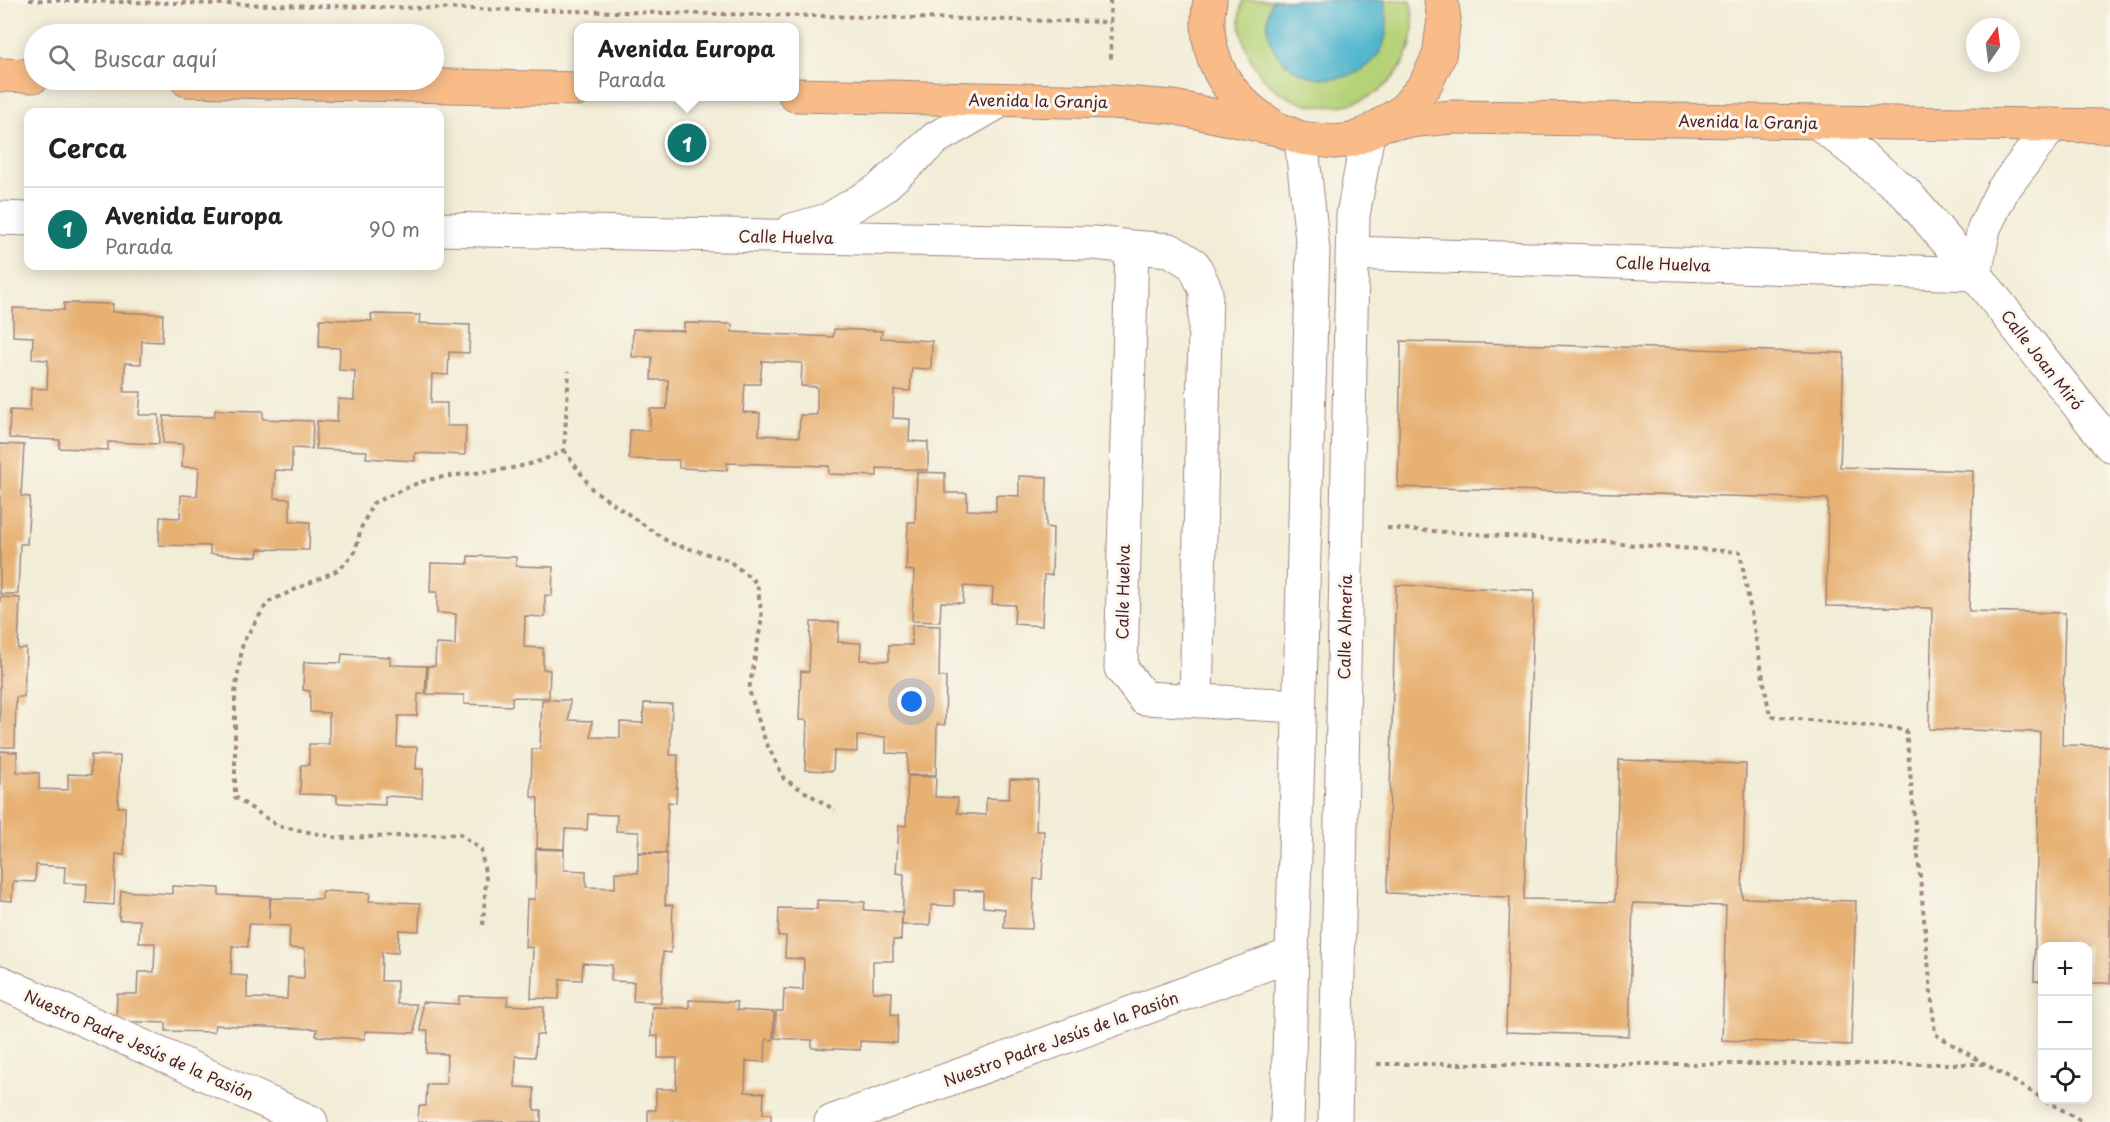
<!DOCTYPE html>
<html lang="es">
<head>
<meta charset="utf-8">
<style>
  body { margin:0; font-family:"Playpen Sans",sans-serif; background:#f6f6f6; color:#222 }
  .controls { position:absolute; right:18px; bottom:18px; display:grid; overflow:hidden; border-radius:12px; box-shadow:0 3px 15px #0003 }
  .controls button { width:54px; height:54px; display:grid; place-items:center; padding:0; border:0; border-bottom:2px solid #e0e0e0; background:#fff; color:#222; font:30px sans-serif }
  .compass { position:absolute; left:1966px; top:18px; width:54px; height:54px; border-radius:50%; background:#fff; box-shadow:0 3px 15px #0003; rotate:14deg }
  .you { position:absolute; left:912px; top:702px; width:21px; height:21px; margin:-15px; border:4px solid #fff; border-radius:50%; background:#1a73e8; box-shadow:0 0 0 9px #1a73e833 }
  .badge { display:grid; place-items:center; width:39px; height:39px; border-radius:50%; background:#0f766e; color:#fff; font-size:20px; font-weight:700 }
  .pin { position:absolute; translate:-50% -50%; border:3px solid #fff; box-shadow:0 2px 6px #0006 }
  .popup { position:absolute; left:574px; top:23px; width:225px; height:78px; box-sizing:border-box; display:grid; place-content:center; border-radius:12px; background:#fff; filter:drop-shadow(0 2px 4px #0005); font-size:20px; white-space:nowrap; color:#767676 }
  .popup b { font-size:22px; color:#222 }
  .popup::after { content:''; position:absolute; left:50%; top:100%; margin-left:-12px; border:12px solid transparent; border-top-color:#fff }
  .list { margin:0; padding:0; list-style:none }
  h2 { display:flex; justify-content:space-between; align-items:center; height:78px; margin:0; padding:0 24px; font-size:26px }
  h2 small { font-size:20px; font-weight:400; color:#767676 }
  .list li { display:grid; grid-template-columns:39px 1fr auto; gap:18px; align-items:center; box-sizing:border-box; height:84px; padding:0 24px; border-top:2px solid #e0e0e0 }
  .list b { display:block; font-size:22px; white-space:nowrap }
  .list p { margin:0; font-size:20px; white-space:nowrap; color:#767676 }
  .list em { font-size:20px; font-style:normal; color:#767676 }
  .icon { flex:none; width:33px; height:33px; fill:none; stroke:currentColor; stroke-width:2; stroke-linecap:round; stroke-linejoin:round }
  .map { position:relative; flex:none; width:2110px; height:1122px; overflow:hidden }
  .search { position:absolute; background:#fff; box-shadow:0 3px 15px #0003; left:24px; top:24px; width:420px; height:66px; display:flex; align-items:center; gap:15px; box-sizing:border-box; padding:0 21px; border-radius:33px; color:#767676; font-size:22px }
  .panel { position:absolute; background:#fff; box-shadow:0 3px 15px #0003; left:24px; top:108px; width:420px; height:162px; border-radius:12px }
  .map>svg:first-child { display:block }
  .green { fill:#b6d278; stroke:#807852; stroke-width:1.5 }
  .water { fill:#4fb5ce; stroke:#4c6a7c; stroke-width:1.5 }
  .building { fill:#e7b173; fill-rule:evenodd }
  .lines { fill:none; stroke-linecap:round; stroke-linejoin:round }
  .minor-casing { stroke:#9e8681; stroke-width:35 }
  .major-casing { stroke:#9e8681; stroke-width:35 }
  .path { stroke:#9e8681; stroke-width:4; stroke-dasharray:4.5 4.5; stroke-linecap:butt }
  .minor { stroke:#fff; stroke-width:33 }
  .major { stroke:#f9bc89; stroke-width:33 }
  .labels { text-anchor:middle; stroke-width:6; stroke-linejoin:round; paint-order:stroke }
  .street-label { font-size:16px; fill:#4a1f2b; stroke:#fbf7ec }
</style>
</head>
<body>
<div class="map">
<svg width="2110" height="1122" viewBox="0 0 2110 1122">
  <rect width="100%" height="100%" fill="#fbf7ec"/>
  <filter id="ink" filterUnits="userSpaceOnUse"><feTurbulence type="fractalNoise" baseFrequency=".0167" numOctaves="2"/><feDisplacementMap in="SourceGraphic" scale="12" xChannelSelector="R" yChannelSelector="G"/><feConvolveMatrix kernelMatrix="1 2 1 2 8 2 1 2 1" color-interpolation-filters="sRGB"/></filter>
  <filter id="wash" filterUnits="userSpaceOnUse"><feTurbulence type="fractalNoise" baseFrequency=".008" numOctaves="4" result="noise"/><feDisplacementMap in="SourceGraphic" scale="24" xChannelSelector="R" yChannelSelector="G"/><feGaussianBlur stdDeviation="1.35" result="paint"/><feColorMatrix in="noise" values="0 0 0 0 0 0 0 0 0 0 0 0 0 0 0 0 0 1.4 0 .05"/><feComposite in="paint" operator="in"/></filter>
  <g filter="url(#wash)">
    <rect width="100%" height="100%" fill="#f2edd7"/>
    <path class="green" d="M 1243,0 L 1411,0 C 1413,17 1415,34 1409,50 C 1380,129 1269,123 1245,45 C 1240,32 1238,13 1243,0 Z"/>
    <path class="water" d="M 1272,0 L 1384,0 C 1411,111 1239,98 1272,0 Z"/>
    <g id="blocks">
      <path class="building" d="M 64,303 L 113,304 L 112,312 L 163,314 L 162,342 L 142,341 L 141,364 L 125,363 L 124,392 L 141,392 L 139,415 L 159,415 L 159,444 L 108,442 L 108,450 L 59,448 L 60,440 L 9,438 L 10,410 L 30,411 L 31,388 L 47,389 L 48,360 L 32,359 L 33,337 L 13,336 L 13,308 L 64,310 Z
        M 371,314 L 420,315 L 419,323 L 470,325 L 469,353 L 449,352 L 448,375 L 432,374 L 431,403 L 447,403 L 447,426 L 466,426 L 465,455 L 415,453 L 415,461 L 366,458 L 367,451 L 316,449 L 317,421 L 337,422 L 338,399 L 354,400 L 355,371 L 339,370 L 340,348 L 319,347 L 320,319 L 372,321 Z
        M 684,323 L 732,324 L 732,332 L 833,337 L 834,329 L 882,331 L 881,338 L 932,341 L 931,369 L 912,368 L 910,391 L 894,390 L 893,418 L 910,419 L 909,441 L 928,442 L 928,470 L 877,468 L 877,476 L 829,474 L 829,466 L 727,463 L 727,470 L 679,468 L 679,460 L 629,459 L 630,430 L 650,431 L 650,409 L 667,409 L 668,380 L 651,380 L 652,357 L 632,357 L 633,329 L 684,331 ZM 762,361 L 802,363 L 801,386 L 817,387 L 817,415 L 800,415 L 799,437 L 759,435 L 760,413 L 743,412 L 745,384 L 760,384 Z
        M 1401,341 L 1844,353 L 1840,467 L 1973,471 L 1969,611 L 2065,613 L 2062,745 L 2110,746 L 2110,983 L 2088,983 L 2088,946 L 2042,946 L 2042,981 L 2034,981 L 2040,732 L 1929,729 L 1932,608 L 1826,606 L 1828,499 L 1398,487 Z
        M 215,410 L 263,411 L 263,419 L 313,421 L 312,449 L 292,448 L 292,471 L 275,470 L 274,498 L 290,499 L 290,521 L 310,522 L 309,550 L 258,549 L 257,557 L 210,554 L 210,546 L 159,545 L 160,517 L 180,518 L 181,495 L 197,496 L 199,467 L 182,467 L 183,444 L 163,443 L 164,416 L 214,417 Z
        M 0,444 L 24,445 L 21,496 L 30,497 L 27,544 L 20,544 L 18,594 L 0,594 Z
        M 917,472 L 945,473 L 945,493 L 967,493 L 967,510 L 996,511 L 996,495 L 1019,496 L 1019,476 L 1047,477 L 1046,527 L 1053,528 L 1052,575 L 1044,575 L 1042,626 L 1014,624 L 1015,605 L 992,604 L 993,588 L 964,586 L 963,603 L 941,602 L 940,622 L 912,621 L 914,571 L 906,570 L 908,522 L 915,522 Z
        M 468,556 L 516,557 L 516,566 L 553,567 L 552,596 L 545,595 L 545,617 L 525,616 L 524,647 L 543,648 L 543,669 L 550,670 L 549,698 L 512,697 L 512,706 L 464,704 L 464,695 L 427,694 L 428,666 L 435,666 L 436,644 L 455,645 L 456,614 L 437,613 L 437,592 L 430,592 L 431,563 L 468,564 Z
        M 1396,585 L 1534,590 L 1524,899 L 1615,901 L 1619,760 L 1746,764 L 1742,898 L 1856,901 L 1851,1045 L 1722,1040 L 1726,906 L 1633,903 L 1629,1036 L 1506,1032 L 1510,897 L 1387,893 Z
        M 0,597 L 20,598 L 18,649 L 26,648 L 24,697 L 16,697 L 15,747 L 0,747 Z
        M 811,622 L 839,622 L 838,642 L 861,643 L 860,660 L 889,661 L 889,645 L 912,645 L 912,625 L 940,626 L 939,677 L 946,677 L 945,725 L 937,724 L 936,775 L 907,775 L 908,754 L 886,753 L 886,737 L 857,736 L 857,752 L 834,751 L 833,771 L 805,770 L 807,720 L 799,720 L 801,671 L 809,672 Z
        M 342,654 L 390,657 L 390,665 L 427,666 L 425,694 L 418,694 L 417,716 L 398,716 L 397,747 L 417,747 L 416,769 L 423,769 L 422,798 L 385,796 L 385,805 L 337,803 L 337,795 L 300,794 L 301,765 L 309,765 L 309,744 L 329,744 L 329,713 L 310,712 L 310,691 L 303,690 L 304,662 L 341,663 Z
        M 542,700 L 570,700 L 569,720 L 592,721 L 591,737 L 620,738 L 620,722 L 643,723 L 644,703 L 672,704 L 670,755 L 678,755 L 676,803 L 668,802 L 666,853 L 638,852 L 639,832 L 616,831 L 617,815 L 588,814 L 587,830 L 565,829 L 564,849 L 537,848 L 538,798 L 531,797 L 532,749 L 540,749 Z
        M 0,751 L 17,752 L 17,772 L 39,773 L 39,789 L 68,790 L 68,774 L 91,775 L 91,755 L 120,756 L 118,807 L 125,807 L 124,855 L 116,854 L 114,905 L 86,903 L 87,884 L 64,883 L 65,867 L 36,865 L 35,882 L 13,881 L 12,901 L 0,900 Z
        M 908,776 L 936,777 L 935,797 L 958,798 L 957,813 L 986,815 L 986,798 L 1009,799 L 1010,779 L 1038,780 L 1036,831 L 1044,831 L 1042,879 L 1034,879 L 1032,929 L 1004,928 L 1005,909 L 983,907 L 983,891 L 954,890 L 954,906 L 931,905 L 930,925 L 902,925 L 904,874 L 896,873 L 899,825 L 906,826 Z
        M 536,849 L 564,850 L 564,870 L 586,871 L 586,887 L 615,888 L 615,872 L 638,873 L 638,853 L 667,854 L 665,905 L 673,905 L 671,953 L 663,952 L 661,1003 L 633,1001 L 634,982 L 611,981 L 612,965 L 583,963 L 582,980 L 560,979 L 559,999 L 531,998 L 533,948 L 525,947 L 527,899 L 535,899 Z
        M 172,886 L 219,888 L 219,895 L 270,897 L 269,919 L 271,898 L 322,899 L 322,891 L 370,893 L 369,901 L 420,903 L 419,931 L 399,930 L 398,953 L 382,952 L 381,981 L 397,981 L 397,1004 L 416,1004 L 415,1033 L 365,1031 L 365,1039 L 316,1036 L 317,1029 L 215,1025 L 214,1032 L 166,1031 L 166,1023 L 116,1021 L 117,994 L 137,994 L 138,972 L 154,972 L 155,943 L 139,943 L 140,920 L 119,920 L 121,891 L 172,894 ZM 249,924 L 290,926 L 289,948 L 305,949 L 304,978 L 288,977 L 287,999 L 247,998 L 247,976 L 231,975 L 232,946 L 248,947 Z
        M 817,900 L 865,902 L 864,910 L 902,912 L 901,940 L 893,940 L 893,961 L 873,961 L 873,992 L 892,992 L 891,1014 L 898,1015 L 897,1043 L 860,1041 L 860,1050 L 812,1048 L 812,1040 L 775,1038 L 776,1011 L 783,1011 L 784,989 L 803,990 L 804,959 L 785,958 L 786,936 L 778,936 L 779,908 L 817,909 Z
        M 459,996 L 508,997 L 507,1005 L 544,1007 L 543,1035 L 536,1035 L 535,1057 L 516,1056 L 515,1087 L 534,1088 L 534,1110 L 541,1110 L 541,1122 L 418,1122 L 419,1106 L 426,1106 L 427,1084 L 446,1084 L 447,1054 L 427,1053 L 428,1031 L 421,1031 L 422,1002 L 459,1004 Z
        M 689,1000 L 737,1002 L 737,1010 L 774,1012 L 773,1040 L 766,1039 L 765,1062 L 746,1061 L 745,1092 L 764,1093 L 763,1114 L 771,1114 L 771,1122 L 648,1122 L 648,1110 L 656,1110 L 656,1089 L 676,1089 L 677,1058 L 658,1058 L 658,1036 L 651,1036 L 652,1007 L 689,1008 Z"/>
    </g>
  </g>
  <g filter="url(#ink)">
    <use href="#blocks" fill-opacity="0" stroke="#9e8681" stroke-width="1.5"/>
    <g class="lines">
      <g class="minor-casing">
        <path id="minor" d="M 1819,123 L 1904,191 L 1975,274 L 2110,445
          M 0,218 L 28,219
          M 440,229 L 1094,243 L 1132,247 L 1121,668 L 1144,698 L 1299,706
          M 792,230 L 828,220 L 880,189 L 936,138 L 1002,100
          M 1132,247 L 1170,250 L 1194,265 L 1206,291 L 1196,700
          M 1352,253 L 1975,274
          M 1975,274 L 1984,228 L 2002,191 L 2052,125
          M 0,982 L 311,1122
          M 831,1122 L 1291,955
          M 1287,1122 L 1313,250 L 1301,138
          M 1335,1122 L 1353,215 L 1368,133"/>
      </g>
      <g class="major-casing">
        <path id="major" d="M 1210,0 C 1200,54 1226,96 1270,124
          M 0,75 L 34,76
          M 187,80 L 579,89
          M 795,95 L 1111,102 L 1173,107 L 1278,129 L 1301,138 L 1334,142 L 1352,140 L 1368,133 L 1403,111 L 1425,85 L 1439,56 L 1444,19 L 1441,0
          M 1386,123 L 1452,117 L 2110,126"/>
      </g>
      <path class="path" d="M 29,0 L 1110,22
        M 1110,0 L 1111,62
        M 564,450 L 592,489 L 670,543 L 728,560 L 757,583 L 762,618 L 749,690 L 765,740 L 784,779 L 835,810
        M 1387,528 L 1740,552 L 1770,716 L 1906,730 L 1935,1034 L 2042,1098
        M 483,925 L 486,879 L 481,850 L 460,834 L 339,838 L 278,826 L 235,797 L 235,693 L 243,642 L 268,602 L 340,569 L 355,552 L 361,528 L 373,503 C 393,495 416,481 438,478 C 482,470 523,473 564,450 L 569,371
        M 1377,1064 L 1984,1064
        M 2045,1100 L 2083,1122"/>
      <use href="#minor" class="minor"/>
      <use href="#major" class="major"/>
    </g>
  </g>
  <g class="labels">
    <g class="street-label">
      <text transform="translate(1038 101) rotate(1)" y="6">Avenida la Granja</text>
      <text transform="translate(1748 122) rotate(1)" y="6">Avenida la Granja</text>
      <text transform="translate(786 237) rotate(1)" y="6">Calle Huelva</text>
      <text transform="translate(1663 264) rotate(2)" y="6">Calle Huelva</text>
      <text transform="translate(2042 360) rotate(52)" y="6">Calle Joan Miró</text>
      <text transform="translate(1123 592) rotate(-89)" y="6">Calle Huelva</text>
      <text transform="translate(1345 627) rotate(-89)" y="6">Calle Almería</text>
      <text transform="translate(1061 1039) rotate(-20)" y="6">Nuestro Padre Jesús de la Pasión</text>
      <text transform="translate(139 1045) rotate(24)" y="6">Nuestro Padre Jesús de la Pasión</text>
    </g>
  </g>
</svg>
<div class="controls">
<button>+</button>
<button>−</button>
<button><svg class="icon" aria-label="locate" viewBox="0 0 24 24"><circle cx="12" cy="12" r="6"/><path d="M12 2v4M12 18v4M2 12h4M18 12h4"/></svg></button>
</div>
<svg class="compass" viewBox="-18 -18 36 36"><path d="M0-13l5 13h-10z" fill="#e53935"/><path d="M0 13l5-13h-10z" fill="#767676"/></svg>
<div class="you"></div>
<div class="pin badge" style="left:687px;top:143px">1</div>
<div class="popup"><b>Avenida Europa</b>Parada</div>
<div class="search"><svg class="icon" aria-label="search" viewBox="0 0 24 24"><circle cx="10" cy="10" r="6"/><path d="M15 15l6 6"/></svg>Buscar aquí</div>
<section class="panel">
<h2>Cerca<small></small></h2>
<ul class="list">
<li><span class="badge">1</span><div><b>Avenida Europa</b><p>Parada</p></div><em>90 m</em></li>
</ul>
</section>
</div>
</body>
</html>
